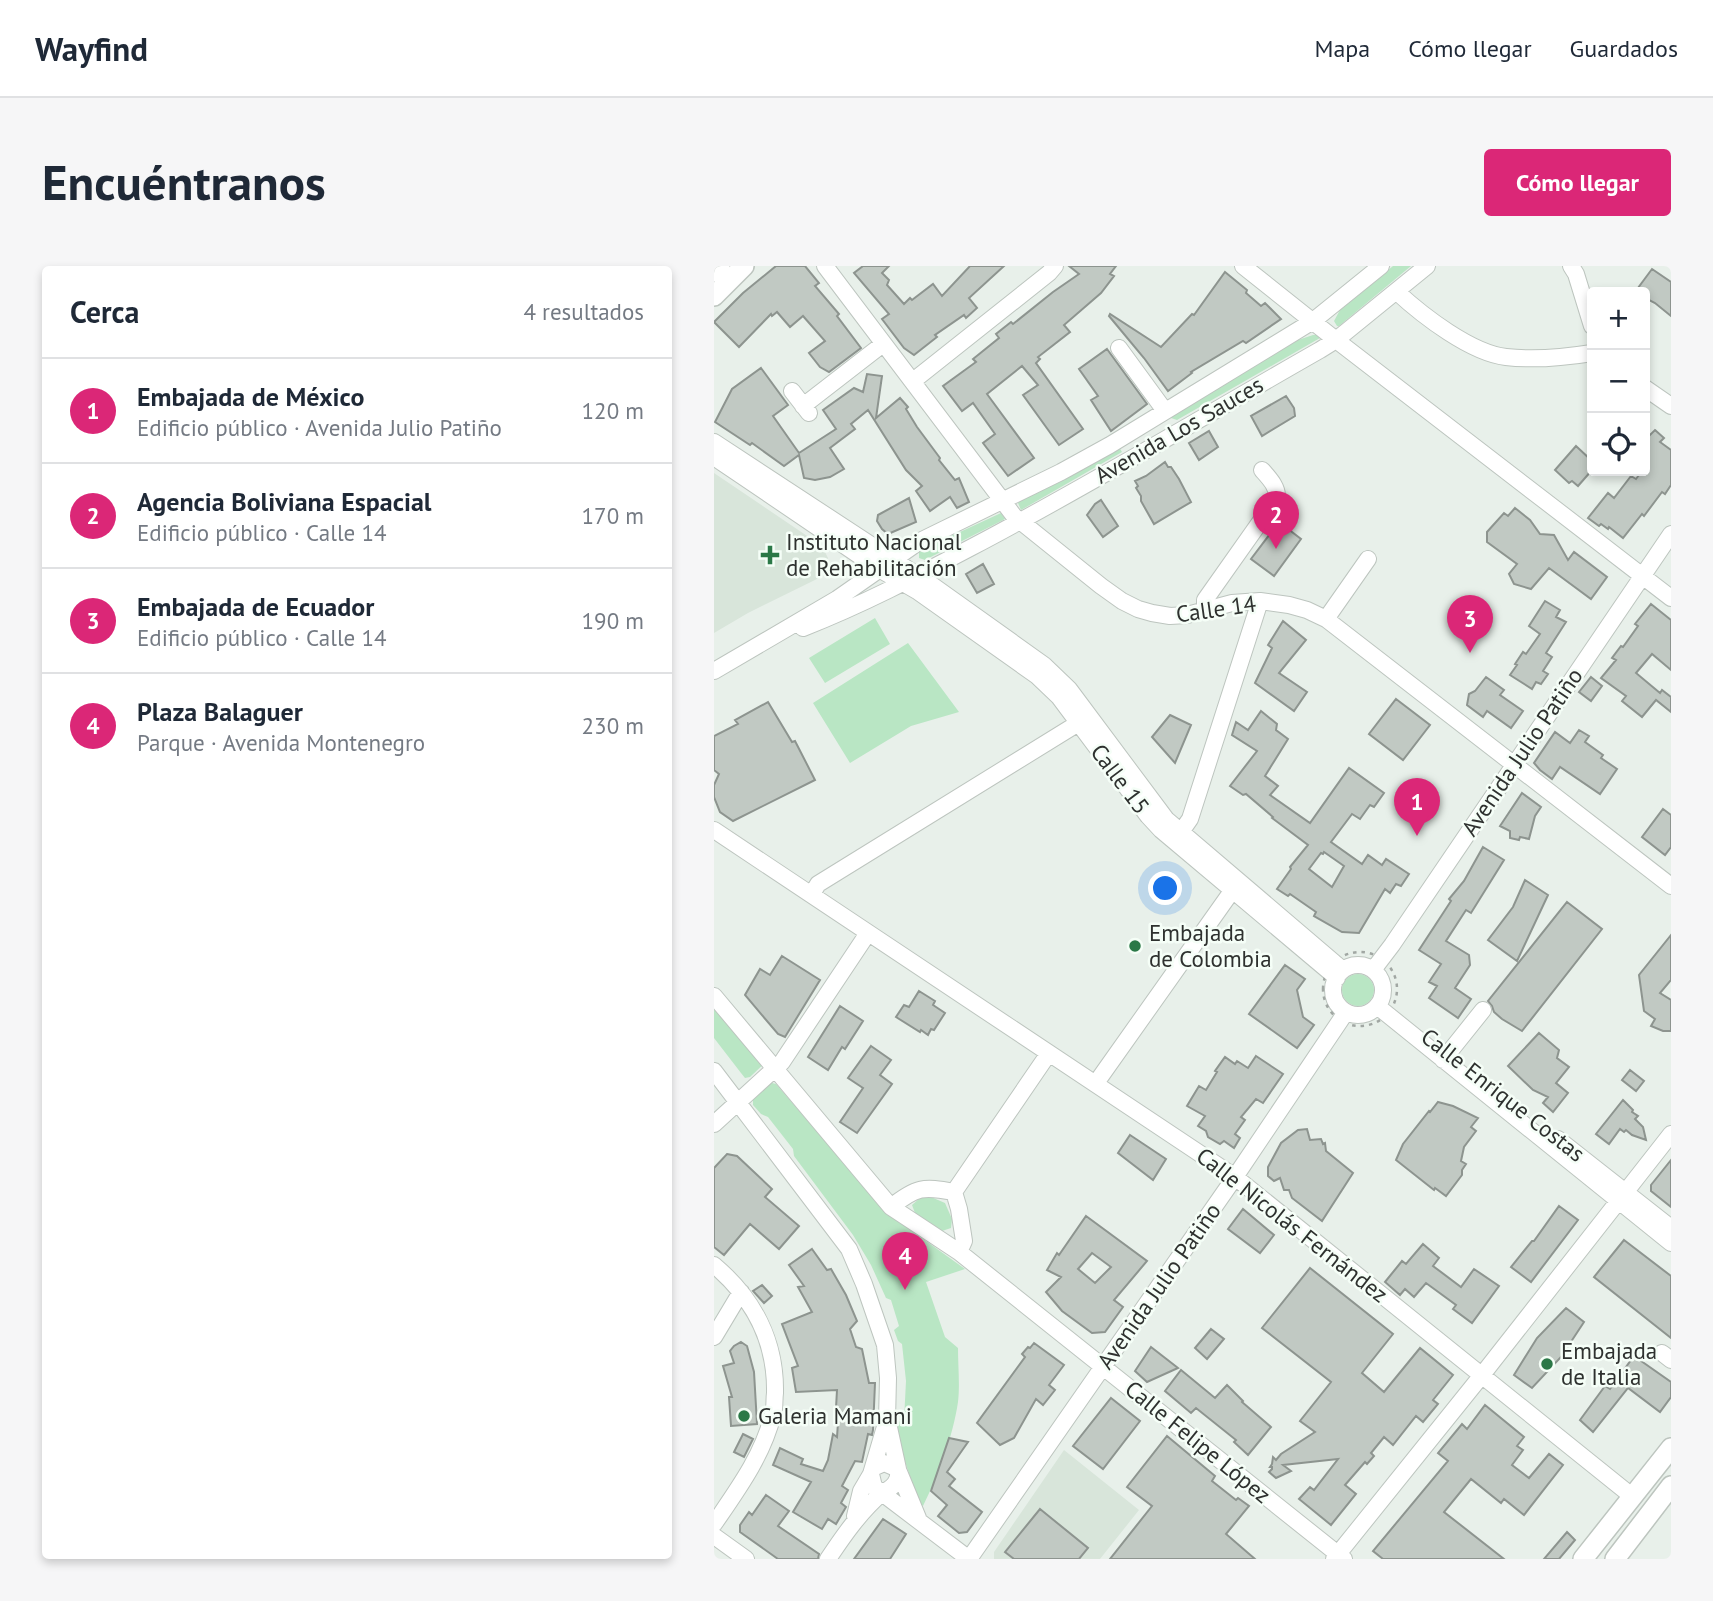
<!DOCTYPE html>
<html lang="es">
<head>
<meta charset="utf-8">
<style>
  body { margin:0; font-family:"PT Sans",sans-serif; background:#f6f6f7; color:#1f2937 }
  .controls { position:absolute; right:21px; top:21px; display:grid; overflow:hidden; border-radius:7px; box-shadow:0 4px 10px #0003 }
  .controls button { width:63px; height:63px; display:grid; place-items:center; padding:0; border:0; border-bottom:2px solid #e0e1e3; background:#fff; color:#1f2937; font:35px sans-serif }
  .you { position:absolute; left:452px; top:623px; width:24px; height:24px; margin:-18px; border:5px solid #fff; border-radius:50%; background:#1a73e8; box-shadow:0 0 0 10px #1a73e833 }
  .badge { display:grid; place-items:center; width:46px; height:46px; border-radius:50%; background:#db2777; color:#fff; font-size:23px; font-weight:700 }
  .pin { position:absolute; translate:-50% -58px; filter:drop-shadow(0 2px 4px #0008) }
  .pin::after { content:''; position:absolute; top:37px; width:24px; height:21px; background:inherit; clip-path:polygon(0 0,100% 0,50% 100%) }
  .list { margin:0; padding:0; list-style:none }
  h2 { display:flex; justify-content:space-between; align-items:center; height:91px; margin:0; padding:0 28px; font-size:30px }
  h2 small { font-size:23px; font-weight:400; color:#747a83 }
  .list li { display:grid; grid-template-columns:46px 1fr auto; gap:21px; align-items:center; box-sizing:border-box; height:105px; padding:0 28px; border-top:2px solid #e0e1e3 }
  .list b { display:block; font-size:26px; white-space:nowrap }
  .list p { margin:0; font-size:23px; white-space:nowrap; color:#747a83 }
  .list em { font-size:23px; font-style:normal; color:#747a83 }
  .icon { flex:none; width:38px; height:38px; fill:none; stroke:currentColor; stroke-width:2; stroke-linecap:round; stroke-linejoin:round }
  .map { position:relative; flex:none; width:957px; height:1293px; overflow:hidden; border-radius:7px }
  header { display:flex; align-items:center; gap:42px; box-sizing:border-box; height:98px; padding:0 35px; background:#fff; border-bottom:2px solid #e0e1e3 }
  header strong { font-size:33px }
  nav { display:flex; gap:38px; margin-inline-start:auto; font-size:24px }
  .intro { display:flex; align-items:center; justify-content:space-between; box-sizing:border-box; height:168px; padding:0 42px }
  h1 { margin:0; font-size:49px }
  .button { padding:18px 32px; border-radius:7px; background:#db2777; color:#fff; font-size:24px; font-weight:700 }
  main { display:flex; gap:42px; padding:0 42px }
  aside { flex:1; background:#fff; border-radius:7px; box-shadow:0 4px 10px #0003 }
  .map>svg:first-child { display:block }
  .built { fill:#d8e5da }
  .green { fill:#b9e6c4 }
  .building { fill:#c1c9c3; stroke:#8d948f; stroke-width:2; fill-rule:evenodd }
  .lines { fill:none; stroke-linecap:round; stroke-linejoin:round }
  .minor-casing { stroke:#bdc5bf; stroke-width:18 }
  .major-casing { stroke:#bdc5bf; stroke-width:22 }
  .path { stroke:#a1a7a3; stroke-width:2.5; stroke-dasharray:3.5 5; stroke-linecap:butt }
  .minor { stroke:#fff; stroke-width:16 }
  .major { stroke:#fff; stroke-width:19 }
  .poi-dot { fill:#2b7847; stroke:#f5fef7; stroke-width:2.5 }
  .labels { text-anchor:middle; stroke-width:5; stroke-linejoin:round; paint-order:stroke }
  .street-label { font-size:23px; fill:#2e312f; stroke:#f5fef7 }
  .poi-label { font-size:23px; fill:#2e312f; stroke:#f5fef7; text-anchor:start }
</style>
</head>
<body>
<header>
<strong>Wayfind</strong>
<nav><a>Mapa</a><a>Cómo llegar</a><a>Guardados</a></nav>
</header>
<div class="intro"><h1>Encuéntranos</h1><a class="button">Cómo llegar</a></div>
<main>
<aside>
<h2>Cerca<small>4 resultados</small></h2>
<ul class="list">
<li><span class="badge">1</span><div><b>Embajada de México</b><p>Edificio público · Avenida Julio Patiño</p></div><em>120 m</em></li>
<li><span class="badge">2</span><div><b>Agencia Boliviana Espacial</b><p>Edificio público · Calle 14</p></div><em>170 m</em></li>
<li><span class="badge">3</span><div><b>Embajada de Ecuador</b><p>Edificio público · Calle 14</p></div><em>190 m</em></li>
<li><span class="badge">4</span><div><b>Plaza Balaguer</b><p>Parque · Avenida Montenegro</p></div><em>230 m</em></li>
</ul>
</aside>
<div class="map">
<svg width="957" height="1293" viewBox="0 0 957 1293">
  <rect width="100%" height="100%" fill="#e8f0ea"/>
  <path class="built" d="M 0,207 L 105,278 L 109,282 L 114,292 L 110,305 L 105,312 L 34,347 L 0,367 Z
    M 350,1184 L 425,1244 L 386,1293 L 280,1293 L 280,1286 Z"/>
  <path class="green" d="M 679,0 L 697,0 L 625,60 L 623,60 L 620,55 L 626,44 Z
    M 599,69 L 604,69 L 606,72 L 463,154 L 454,151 L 584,74 Z
    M 405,181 L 408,186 L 307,244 L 304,237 L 307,234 Z
    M 287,247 L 291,253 L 211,294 L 205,292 L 205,285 Z
    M 161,352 L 176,378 L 111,417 L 95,392 Z
    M 194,377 L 245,446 L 197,460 L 136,497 L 99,437 Z
    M628 724a16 16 0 1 1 32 0a16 16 0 1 1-32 0Z
    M 0,726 L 53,795 L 36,811 L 31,812 L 27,807 L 0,772 Z
    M 58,817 L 62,818 L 173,947 L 251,1003 L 212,1016 L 231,1071 L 244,1082 C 244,1099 246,1119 244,1136 C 239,1170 224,1210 209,1240 L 205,1237 L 183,1172 L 184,1156 L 190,1154 L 192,1115 L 188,1078 L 184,1075 L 180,1064 L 185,1060 L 177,1034 L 172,1032 L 157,999 L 139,969 L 80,890 L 79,883 L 54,851 L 47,848 L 39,839 L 39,834 L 55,818 Z
    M 217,931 L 231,937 L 238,953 L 237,962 L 228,965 L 201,947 L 198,939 L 206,932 Z"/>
  <path class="building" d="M 62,0 L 91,0 L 105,17 L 101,20 L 125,48 L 123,50 L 147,82 L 115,106 L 106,101 L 95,87 L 111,75 L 89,50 L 76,61 L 63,46 L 58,50 L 57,48 L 25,81 L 0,56 L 29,27 Z
    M 149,0 L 175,0 L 168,7 L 175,14 L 173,19 L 190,38 L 196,32 L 198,34 L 219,18 L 228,30 L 256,0 L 290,0 L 255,32 L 263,42 L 252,52 L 250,49 L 221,69 L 223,71 L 200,89 L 190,82 L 168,53 L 175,48 L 140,7 Z
    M 355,0 L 402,0 L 396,8 L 400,10 L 387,27 L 350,59 L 356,66 L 324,91 L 326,93 L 322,97 L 369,163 L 345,179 L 309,129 L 324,119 L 308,100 L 273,128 L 320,192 L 294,210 L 269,177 L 281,168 L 259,137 L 248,145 L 229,120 L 262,96 L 259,93 L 285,72 L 282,68 L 297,56 L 299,58 L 339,26 L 365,8 Z
    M 938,3 L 957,16 L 957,50 L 941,37 L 931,32 L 931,26 L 921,26 Z
    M 511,6 L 533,24 L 532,27 L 547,40 L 551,37 L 567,53 L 532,77 L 529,75 L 477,106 L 478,107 L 454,125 L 430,92 L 395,50 L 396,48 L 447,81 L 478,48 L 480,49 Z
    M 393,83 L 433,138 L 397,165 L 377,134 L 384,130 L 365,103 Z
    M 47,102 L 74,139 L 59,150 L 85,187 L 122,163 L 109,144 L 140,122 L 149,126 L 153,108 L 168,110 L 162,152 L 186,132 L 194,141 L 192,143 L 203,161 L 226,192 L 225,194 L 241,214 L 245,212 L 255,236 L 243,242 L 236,231 L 216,245 L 202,225 L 208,220 L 192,204 L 154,144 L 137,158 L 141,163 L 116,182 L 130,203 L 116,211 L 101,214 L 90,212 L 85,189 L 70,200 L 38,177 L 36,179 L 1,156 L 18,123 Z
    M 572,130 L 580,142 L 581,150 L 548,170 L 537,150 Z
    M 941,164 L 950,172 L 946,176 L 957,184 L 957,219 L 951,228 L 948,226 L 930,250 L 928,248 L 909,272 L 895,261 L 894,263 L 887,258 L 885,260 L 874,252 L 894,227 L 900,232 L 917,210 L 922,213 L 928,205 L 931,205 L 931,165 L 936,169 Z
    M 495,165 L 504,181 L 485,194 L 475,177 Z
    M 862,180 L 878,195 L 878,204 L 864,220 L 858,215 L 855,217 L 841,204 Z
    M 451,196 L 454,201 L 457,201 L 465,213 L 477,236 L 440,258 L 427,235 L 427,230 L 422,222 L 424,220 L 421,215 L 432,210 Z
    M 195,232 L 202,256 L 174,268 L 168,263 L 163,255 L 164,249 Z
    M 387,234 L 404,260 L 389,271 L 373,249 L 381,238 Z
    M 801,242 L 816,254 L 826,268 L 840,269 L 854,294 L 860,286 L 893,311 L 877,333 L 835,302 L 817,323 L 800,318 L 795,308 L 803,298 L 773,276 L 773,266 L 790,247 L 794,250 Z
    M 565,256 L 587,273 L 560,310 L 537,293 Z
    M 269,298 L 280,318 L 263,327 L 252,308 Z
    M 831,335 L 846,344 L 842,351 L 852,356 L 832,387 L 838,391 L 829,405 L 834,408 L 827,418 L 822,416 L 818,423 L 796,409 L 803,399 L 801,398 L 809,386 L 812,388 L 826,368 L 815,360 Z
    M 937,338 L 957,354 L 957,404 L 938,388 L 922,407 L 946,427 L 948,424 L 957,431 L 957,446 L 942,434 L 928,451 L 908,435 L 912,430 L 887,412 L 902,394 L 898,392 L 907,380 L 909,381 L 924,360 L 921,358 Z
    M 569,355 L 592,374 L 565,407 L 593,426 L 580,445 L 541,417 L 558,382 L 554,379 Z
    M 772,411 L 790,424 L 786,429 L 809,445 L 797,462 L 773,445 L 769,451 L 753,439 L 755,428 L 761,425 Z
    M 877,411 L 888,420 L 877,435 L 865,426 Z
    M 682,433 L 716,459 L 689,494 L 655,468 Z
    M 54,436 L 78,476 L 81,475 L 101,514 L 19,555 L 6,546 L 0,531 L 0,519 L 5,508 L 0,504 L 0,470 L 24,458 L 21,454 Z
    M 547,445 L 563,458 L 562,464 L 574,473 L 551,510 L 564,520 L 556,529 L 596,557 L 635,502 L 670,527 L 660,541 L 656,539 L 646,553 L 638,548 L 617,576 L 648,598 L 654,589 L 668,599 L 672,593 L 695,608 L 687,620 L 682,618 L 676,627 L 671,623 L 645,667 L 628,666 L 600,650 L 602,646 L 576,628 L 574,630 L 563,623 L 577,603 L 576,601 L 594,579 L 558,552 L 559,551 L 532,528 L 529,529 L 516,520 L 543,485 L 518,469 L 522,456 L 534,464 ZM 610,586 L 630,600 L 618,621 L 595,603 L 607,587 L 609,588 Z
    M 456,449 L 477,459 L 461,497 L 438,471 Z
    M 865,464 L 875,470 L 871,476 L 889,489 L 887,492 L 903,503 L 886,528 L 846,501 L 838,513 L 826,504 L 820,497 L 841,466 L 856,477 Z
    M 808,527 L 827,541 L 821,550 L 815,573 L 806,571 L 805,574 L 796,572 L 796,565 L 786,560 Z
    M 949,543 L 957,549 L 957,581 L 951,589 L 928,571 Z
    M 769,581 L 790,594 L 757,647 L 752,644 L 732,675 L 755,689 L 756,699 L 741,722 L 757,733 L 744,752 L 715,732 L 723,720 L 715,716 L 727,698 L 705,684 L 737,635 L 735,633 L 750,615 Z
    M 811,614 L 834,629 L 803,695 L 774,674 L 799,641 Z
    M 853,636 L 888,663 L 808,765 L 788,753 L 780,746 L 778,740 L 774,735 Z
    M 957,669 L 957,714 L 946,727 L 957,734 L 957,765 L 949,765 L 937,760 L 941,753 L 930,745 L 925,709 Z
    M 68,690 L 106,714 L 71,771 L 64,768 L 31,729 L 46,703 L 56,709 Z
    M 571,699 L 591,713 L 583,724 L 589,751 L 600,759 L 583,782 L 535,748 Z
    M 205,725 L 221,735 L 219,739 L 231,747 L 220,764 L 217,763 L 214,769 L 207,764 L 206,766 L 182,751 L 190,739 L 195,741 Z
    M 126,740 L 149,755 L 131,783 L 128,781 L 114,804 L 94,791 Z
    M 825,767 L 845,784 L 843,792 L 855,801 L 842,817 L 854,827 L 839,846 L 829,837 L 834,831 L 819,824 L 794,800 Z
    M 157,780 L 177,794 L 166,809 L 178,818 L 143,867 L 126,856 L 149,822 L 134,812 Z
    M 542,790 L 569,808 L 549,837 L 542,833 L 527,851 L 531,854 L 521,868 L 526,872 L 520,882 L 510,875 L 506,878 L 494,871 L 492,865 L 484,860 L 491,850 L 473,840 L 485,820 L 492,824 L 503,806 L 501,805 L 511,791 L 521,798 L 523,795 L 534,802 Z
    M 916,804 L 930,815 L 922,825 L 908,814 Z
    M 909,834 L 919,844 L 918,846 L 924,850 L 921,853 L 929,861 L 932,874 L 918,869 L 912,864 L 910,866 L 906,863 L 895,878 L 882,868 Z
    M 724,836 L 739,840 L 764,852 L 757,861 L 762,865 L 750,881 L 747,895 L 752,898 L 748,904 L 748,909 L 732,930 L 721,922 L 720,924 L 682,894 L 689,878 L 715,845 L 716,846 Z
    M 593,863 L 596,874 L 607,873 L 609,878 L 611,877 L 612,885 L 639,907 L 608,955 L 578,932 L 575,924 L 570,924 L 566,912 L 560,915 L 554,910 L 554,901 L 567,877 L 584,864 Z
    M 416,869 L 452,893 L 439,914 L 404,887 Z
    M 13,888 L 23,890 L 58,923 L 51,931 L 85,960 L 65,983 L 36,958 L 10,989 L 0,981 L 0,902 Z
    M 957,894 L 957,941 L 937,925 L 937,919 Z
    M 845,940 L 864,954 L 817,1016 L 797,1001 L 818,975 L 820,975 Z
    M 529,943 L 560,969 L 546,987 L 514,963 Z
    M 372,950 L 433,995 L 400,1034 L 409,1041 L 391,1066 L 378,1067 L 348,1045 L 332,1026 L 347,1011 L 333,1004 L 343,987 L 345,989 ZM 378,987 L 397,1001 L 381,1017 L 364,1003 Z
    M 910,974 L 957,1010 L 957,1072 L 880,1011 Z
    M 709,978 L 725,992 L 719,1000 L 747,1021 L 760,1003 L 785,1020 L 758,1057 L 739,1043 L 742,1039 L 712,1017 L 700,1031 L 691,1023 L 686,1029 L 671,1016 L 688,995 L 692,998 Z
    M 98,983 L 113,1004 L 117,1003 L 132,1029 L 143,1055 L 136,1063 L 142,1081 L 148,1083 L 155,1117 L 161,1117 L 159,1164 L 158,1169 L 154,1168 L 148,1196 L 141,1195 L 128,1220 L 134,1224 L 127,1237 L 132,1241 L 122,1258 L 114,1253 L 108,1263 L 79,1246 L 97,1216 L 59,1199 L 66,1182 L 89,1193 L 87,1198 L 109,1205 L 114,1194 L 119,1168 L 123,1171 L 125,1142 L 122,1142 L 123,1124 L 82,1126 L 78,1102 L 84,1100 L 68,1058 L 98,1046 L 84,1021 L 90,1020 L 75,999 Z
    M 596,1002 L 679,1068 L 648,1107 L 670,1126 L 706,1082 L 739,1109 L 719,1134 L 724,1138 L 709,1156 L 702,1150 L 679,1179 L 670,1171 L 657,1187 L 660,1190 L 653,1198 L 651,1196 L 631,1219 L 642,1228 L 617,1259 L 585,1233 L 596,1221 L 600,1224 L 624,1193 L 569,1199 L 577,1205 L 562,1212 L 555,1206 L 558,1203 L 558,1201 L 556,1201 L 558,1198 L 559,1191 L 562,1194 L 567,1188 L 601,1166 L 586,1155 L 617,1116 L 548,1062 Z
    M 48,1019 L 58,1030 L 50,1037 L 39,1025 Z
    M 852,1042 L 870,1056 L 847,1091 L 818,1122 L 800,1109 L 823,1072 Z
    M 497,1063 L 510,1073 L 493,1093 L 481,1082 Z
    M 27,1076 L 33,1080 L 40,1106 L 43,1158 L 17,1160 L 15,1131 L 18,1131 L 9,1100 L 20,1097 L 16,1085 L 20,1080 Z
    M 320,1077 L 350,1099 L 335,1119 L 341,1124 L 329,1139 L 322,1133 L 300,1172 L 286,1179 L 263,1157 L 311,1091 L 308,1088 L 314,1081 L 316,1082 Z
    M 437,1081 L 464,1102 L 433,1116 L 421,1105 Z
    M 920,1090 L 957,1116 L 957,1131 L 946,1146 L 914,1122 L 879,1166 L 866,1154 L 891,1120 L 896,1123 Z
    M 467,1104 L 501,1132 L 513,1119 L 529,1135 L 528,1136 L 557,1161 L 534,1189 L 520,1176 L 522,1174 L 482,1142 L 477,1147 L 451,1125 Z
    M 397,1132 L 426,1155 L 389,1203 L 359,1180 Z
    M 771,1139 L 810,1171 L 803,1180 L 809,1184 L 798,1199 L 815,1212 L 835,1188 L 849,1199 L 810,1249 L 790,1233 L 787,1237 L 757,1213 L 730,1246 L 790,1293 L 669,1293 L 659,1285 L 734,1195 L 724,1187 L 748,1158 L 753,1163 Z
    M 29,1168 L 39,1173 L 30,1191 L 20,1186 Z
    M 453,1170 L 501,1210 L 498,1215 L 522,1234 L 524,1232 L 535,1240 L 512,1268 L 541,1293 L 396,1293 L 438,1240 L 413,1221 Z
    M 235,1172 L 254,1176 L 233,1206 L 241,1213 L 235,1220 L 268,1246 L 253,1266 L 245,1267 L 224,1250 L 233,1239 L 217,1225 Z
    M 52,1229 L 75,1245 L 64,1260 L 105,1288 L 104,1293 L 64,1293 L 26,1266 L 26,1259 L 35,1246 L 38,1249 Z
    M 326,1243 L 374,1282 L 365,1293 L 300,1293 L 291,1286 Z
    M 169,1253 L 192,1268 L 176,1293 L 140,1293 Z
    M 853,1266 L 861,1274 L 845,1293 L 830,1293 Z"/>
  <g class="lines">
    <g class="minor-casing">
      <path id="minor" d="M 111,0 L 300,250 L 387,320 L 408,335 L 424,343 L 438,347 L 456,350 L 473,349 L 518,337 L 546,335 L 575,339 L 593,344 L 612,353 L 957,620
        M 529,0 L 622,74 L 957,332
        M 857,0 L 862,8 L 878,60
        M 683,26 C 709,50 757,87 792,91 C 818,94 853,91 878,87
        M 405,82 L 451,145
        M 199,115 L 335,7 L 341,0
        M 931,122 L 957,140
        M 78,125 L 95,147
        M 89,140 L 169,78
        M 0,176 L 218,319 L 330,399 L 355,423 L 452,553 L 629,704
        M 0,191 L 165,303 L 203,325 L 323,410 L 345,431 L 434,550 L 447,564 L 623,712
        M 491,344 L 491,334 L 563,232 C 564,221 555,212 548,204
        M 612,353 L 654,293
        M 89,362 C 148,339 203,310 258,281 C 376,219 490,150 606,84 L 622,74 L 713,0
        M 0,405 L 123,333 L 206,275 L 347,206 L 396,179 L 599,55 L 667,0
        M 0,564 L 521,911 L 919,1231
        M 462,573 L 476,553 L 546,335
        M 98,628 L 104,618 L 371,453
        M619 724a25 25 0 1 1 50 0a25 25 0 1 1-50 0Z
        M 659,704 L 678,679 L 957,268
        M 0,730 L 177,941 L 245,986 L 630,1293
        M 663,740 L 957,977
        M 729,794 L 769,744
        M 0,805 L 135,983 L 150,1018 L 171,1079 L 174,1112 L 173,1154 L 157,1208 L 160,1221 L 168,1227 C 179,1222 186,1215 184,1203 L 170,1197 L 159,1202
        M 382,817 L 518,625
        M 0,858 L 68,796 L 154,667
        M 844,873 L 957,962
        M 240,926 L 335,787
        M 177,941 C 202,921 209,920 240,926 L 245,943 L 250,975 L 245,986
        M 0,999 C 39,1032 62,1075 61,1127 C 60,1134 61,1142 59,1148 C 49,1189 24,1223 0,1258
        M 0,1071 L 27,1026
        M 948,1087 L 957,1094
        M 174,1157 L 184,1203
        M 185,1206 L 204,1252
        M 141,1250 L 147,1225 L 157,1208
        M 0,1270 L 32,1293
        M 114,1293 C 130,1269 146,1246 168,1227 L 255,1293
        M 255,1293 L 521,911 L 632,746
        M 620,1293 L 768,1109 L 957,868"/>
    </g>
    <g class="major-casing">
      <path id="major" d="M 0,6 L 6,0
        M 0,30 L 30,0
        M 869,1293 L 957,1182
        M 901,1293 L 957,1220"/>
    </g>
    <path class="path" d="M609 723a37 37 0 1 1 74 0a37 37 0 1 1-74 0Z"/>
    <use href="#minor" class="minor"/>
    <use href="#major" class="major"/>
  </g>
  <g class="poi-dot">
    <path d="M52.5 278.5h7v7h7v7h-7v7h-7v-7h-7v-7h7z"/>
    <circle cx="421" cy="680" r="7"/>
    <circle cx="833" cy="1098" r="7"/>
    <circle cx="30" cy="1150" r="7"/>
  </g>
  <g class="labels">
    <g class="street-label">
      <text transform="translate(465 164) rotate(-30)" y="8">Avenida Los Sauces</text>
      <text transform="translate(502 343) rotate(-8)" y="8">Calle 14</text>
      <text transform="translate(808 486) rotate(-56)" y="8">Avenida Julio Patiño</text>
      <text transform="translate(406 513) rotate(53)" y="8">Calle 15</text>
      <text transform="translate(789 829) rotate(38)" y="8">Calle Enrique Costas</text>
      <text transform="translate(578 959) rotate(38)" y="8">Calle Nicolás Fernández</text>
      <text transform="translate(445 1020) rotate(-55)" y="8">Avenida Julio Patiño</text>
      <text transform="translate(484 1176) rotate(39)" y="8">Calle Felipe López</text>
    </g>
    <g class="poi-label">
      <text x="72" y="284">Instituto Nacional<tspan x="72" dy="26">de Rehabilitación</tspan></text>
      <text x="435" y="675">Embajada<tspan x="435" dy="26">de Colombia</tspan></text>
      <text x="847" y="1093">Embajada<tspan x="847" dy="26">de Italia</tspan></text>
      <text x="44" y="1158">Galeria Mamani</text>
    </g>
  </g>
</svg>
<div class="controls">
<button>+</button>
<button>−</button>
<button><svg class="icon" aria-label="locate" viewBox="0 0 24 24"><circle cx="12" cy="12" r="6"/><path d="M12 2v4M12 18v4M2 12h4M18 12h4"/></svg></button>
</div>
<div class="you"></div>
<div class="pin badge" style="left:703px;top:570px">1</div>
<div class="pin badge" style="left:562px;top:283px">2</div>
<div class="pin badge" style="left:756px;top:387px">3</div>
<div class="pin badge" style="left:191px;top:1024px">4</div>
</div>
</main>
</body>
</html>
